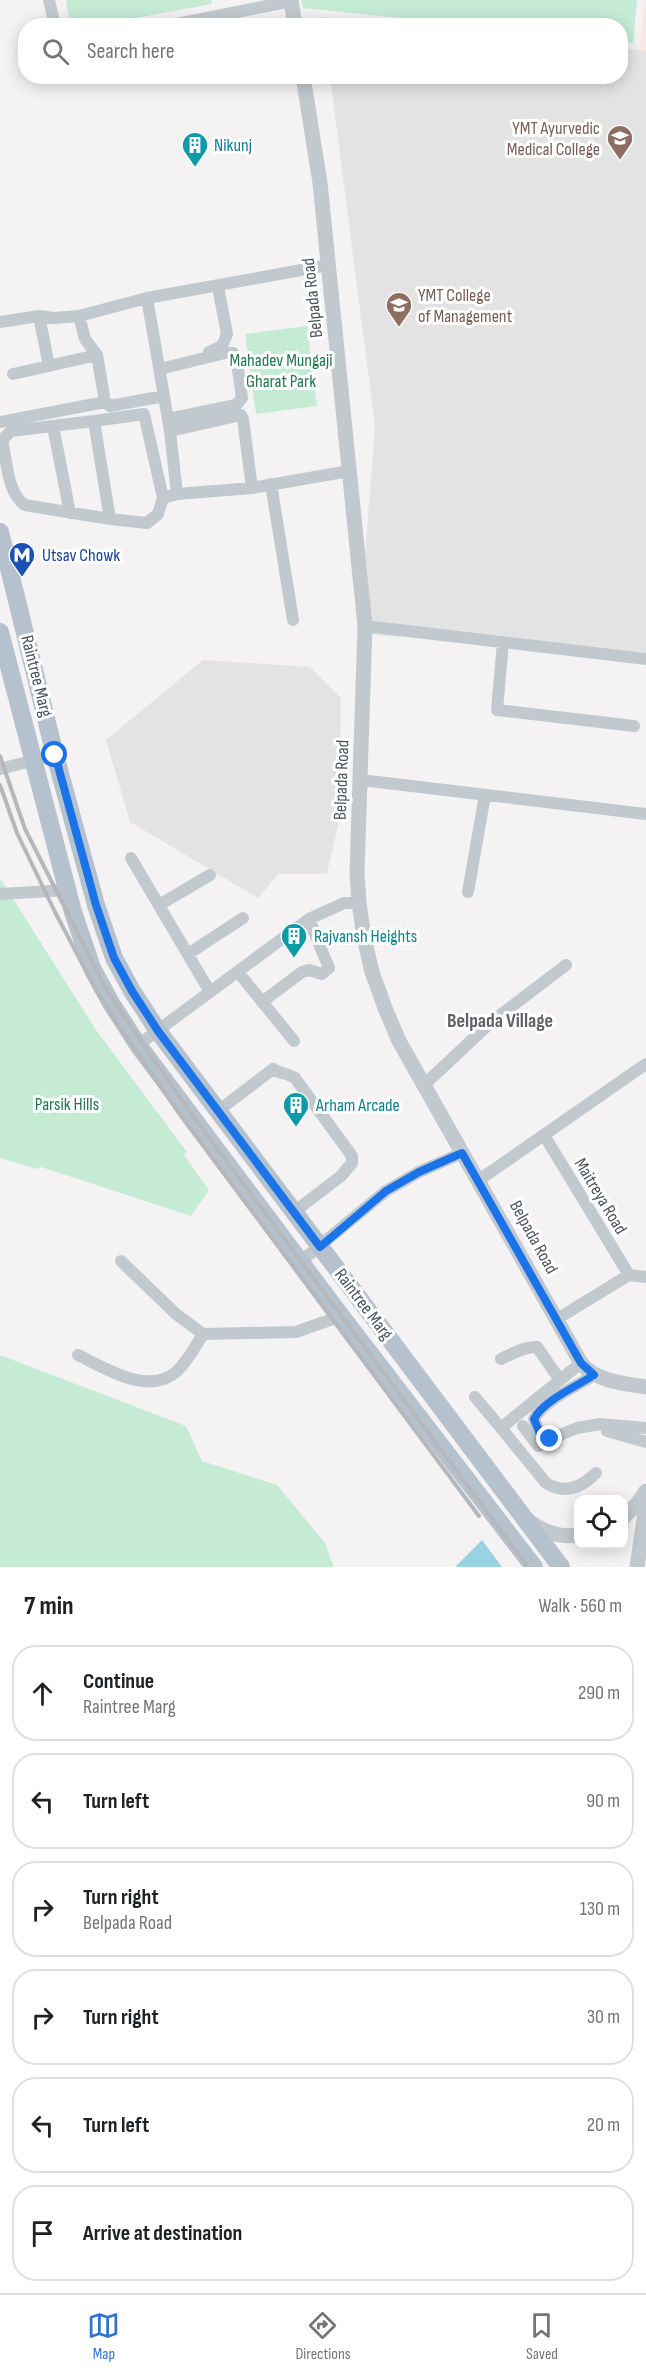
<!DOCTYPE html>
<html lang="en">
<head>
<meta charset="utf-8">
<style>
  body { margin:0; font-family:"Sofia Sans Condensed",sans-serif; background:#f6f6f6; color:#202124 }
  .controls { position:absolute; right:18px; bottom:18px; display:grid; overflow:hidden; border-radius:12px; box-shadow:0 3px 15px #0003 }
  .controls button { width:54px; height:54px; display:grid; place-items:center; padding:0; border:0; border-bottom:2px solid #e0e0e0; background:#fff; color:#202124; font:30px sans-serif }
  .stop { position:absolute; width:18px; height:18px; margin:-14px; border:4px solid #1a73e8; border-radius:50%; background:#fff }
  .stop.end { background:#1a73e8; border-color:#fff; box-shadow:0 2px 6px #0008 }
  .list { margin:0; padding:0; list-style:none }
  h2 { display:flex; justify-content:space-between; align-items:center; height:78px; margin:0; padding:0 24px; font-size:26px }
  h2 small { font-size:20px; font-weight:400; color:#757577 }
  .list li { display:grid; grid-template-columns:39px 1fr auto; gap:18px; align-items:center; box-sizing:border-box; height:96px; margin:0 12px 12px; padding:0 12px; border:2px solid #e0e0e0; border-radius:24px }
  .list b { display:block; font-size:22px; white-space:nowrap }
  .list p { margin:0; font-size:20px; white-space:nowrap; color:#757577 }
  .list em { font-size:20px; font-style:normal; color:#757577 }
  .icon { flex:none; width:33px; height:33px; fill:none; stroke:currentColor; stroke-width:2; stroke-linecap:round; stroke-linejoin:round }
  .map { position:relative; flex:none; width:646px; height:1567px; overflow:hidden }
  .search { position:absolute; background:#fff; box-shadow:0 3px 15px #0003; left:18px; right:18px; top:18px; height:66px; display:flex; align-items:center; gap:15px; box-sizing:border-box; padding:0 21px; border-radius:24px; color:#757577; font-size:22px }
  .sheet { height:726px; background:#fff }
  nav { display:flex; justify-content:space-around; align-items:center; box-sizing:border-box; height:84px; border-top:2px solid #e0e0e0; background:#fff; font-size:16px; color:#757577 }
  nav a { display:grid; justify-items:center; gap:3px }
  nav .on { color:#3074cf }
  .map>svg:first-child { display:block }
  .education { fill:#e4e3e3 }
  .medical { fill:#f9e8e6 }
  .green { fill:#c6ebd5 }
  .water { fill:#99d3e2 }
  .lines { fill:none; stroke-linecap:round; stroke-linejoin:round }
  .minor { stroke:#c1c9ce; stroke-width:12 }
  .tertiary { stroke:#c1c9ce; stroke-width:15 }
  .primary { stroke:#b5c1cc; stroke-width:18 }
  .rail { stroke:#b5b7bb; stroke-width:4 }
  .route { stroke:#1a73e8; stroke-width:8 }
  .labels { text-anchor:middle; stroke-width:6; stroke-linejoin:round; paint-order:stroke }
  .education-label { font-size:18px; fill:#785e54; stroke:#fff; text-anchor:end }
  .culture-label { font-size:18px; fill:#0d838f; stroke:#fff; text-anchor:start }
  .street-label { font-size:18px; fill:#4b545d; stroke:#fff }
  .park-label { font-size:18px; fill:#23774e; stroke:#fff }
  .transit-label { font-size:18px; fill:#164399; stroke:#fff; text-anchor:start }
  .neighbourhood-label { font-size:20px; font-weight:bold; fill:#5f6266; stroke:#fff }
</style>
</head>
<body>
<div class="map">
<svg width="646" height="1567" viewBox="0 0 646 1567">
  <rect width="100%" height="100%" fill="#f4f2f2"/>
  <path class="education" d="M 322,17 L 403,25 L 323,25 Z
    M 621,48 L 646,51 L 646,653 L 359,634 L 375,426 L 330,77 L 620,76 Z
    M 203,660 L 310,667 L 341,698 L 339,821 L 327,874 L 278,874 L 258,898 L 130,822 L 106,740 Z"/>
  <path class="medical" d="M 645,0 L 646,0 L 646,51 L 639,50 Z"/>
  <path class="green" d="M 66,0 L 211,0 L 212,4 L 97,25 L 70,26 Z
    M 301,0 L 637,0 L 633,43 L 621,41 L 620,26 L 469,25 L 303,8 Z
    M 307,326 L 317,406 L 256,414 L 245,334 Z
    M 0,878 L 96,1030 L 187,1152 L 184,1155 L 209,1190 L 191,1216 L 41,1167 L 38,1169 L 0,1158 Z
    M 0,1355 L 186,1426 L 202,1461 L 277,1485 L 325,1543 L 334,1567 L 0,1567 Z"/>
  <path class="water" d="M 482,1540 L 502,1567 L 455,1567 Z"/>
  <g class="lines">
    <path class="minor" d="M 49,0 L 55,26
      M 167,26 L 292,1
      M 147,298 L 170,431 L 177,494 L 252,488 L 349,471
      M 39,316 L 49,366
      M 79,316 L 85,339 L 97,355 L 105,402
      M 0,322 L 39,316 L 54,318 L 79,316 L 147,298 L 329,265
      M 209,352 L 222,346 L 227,334 L 218,287
      M 160,369 L 225,353 L 233,353 L 236,356 L 242,398 L 236,405 L 168,419
      M 13,374 L 97,355
      M 94,421 L 11,431 L 2,440 C 7,461 7,493 25,505 L 110,519
      M 0,422 L 105,402 L 110,406 L 164,396
      M 53,426 L 70,513
      M 170,431 L 241,415 L 243,419 L 252,488
      M 271,484 L 293,620
      M 163,498 L 144,414 L 94,421 L 110,519 L 147,523 L 158,514 L 163,498 L 177,494
      M 365,626 L 646,659
      M 503,642 L 497,710 L 634,726
      M 0,769 L 55,755
      M 361,780 L 646,814
      M 131,858 L 210,992
      M 468,892 L 485,795
      M 0,894 L 67,890
      M 159,905 L 210,875
      M 188,954 L 243,918
      M 238,972 L 294,1041
      M 262,1002 L 302,972 L 309,970 L 322,974 L 329,968 L 309,919
      M 138,1045 L 309,919 L 344,903 L 359,903
      M 425,1084 L 490,1023 L 566,965
      M 218,1111 L 273,1069 C 280,1074 288,1073 295,1078 L 352,1156 L 352,1163 L 341,1176 L 294,1212
      M 544,1135 L 629,1275
      M 479,1180 L 646,1064
      M 121,1261 L 176,1314 L 203,1334 L 296,1332 L 341,1316
      M 300,1262 L 386,1191 L 419,1172 L 462,1153
      M 557,1319 L 629,1275 L 646,1277
      M 78,1355 C 105,1368 148,1396 176,1372 C 188,1361 195,1347 203,1334
      M 501,1359 C 512,1354 525,1346 537,1347 L 560,1380
      M 581,1363 L 501,1428 L 546,1483 C 565,1495 582,1487 596,1473
      M 594,1375 C 577,1386 543,1401 534,1419 L 540,1434 L 550,1439 L 577,1428 L 600,1424 L 646,1428
      M 475,1397 L 501,1428
      M 523,1426 L 538,1446 L 556,1439
      M 607,1431 L 646,1442"/>
    <path class="tertiary" d="M 291,0 L 295,26
      M 303,76 L 320,183 L 365,626 L 357,872 L 359,903 L 364,937 L 372,972 L 385,1008 L 399,1041 L 581,1363 C 597,1382 623,1383 646,1387
      M 624,1517 L 638,1503 L 646,1491
      M 529,1521 C 544,1532 560,1538 578,1535
      M 637,1567 L 646,1505"/>
    <path class="primary" d="M 0,532 L 55,755 L 96,905 L 114,958 L 132,991 L 158,1031 L 561,1567
      M 0,632 L 73,912 L 92,968 L 111,1003 L 138,1045 L 341,1316 L 534,1567"/>
    <path class="rail" d="M 0,756 L 25,829 L 105,987 L 128,1022 L 190,1112 L 528,1567
      M 0,785 L 17,833 L 55,912 L 97,992 L 120,1028 L 181,1116 L 479,1516"/>
  </g>
  <g class="lines">
    <path class="route" d="M 55,755 L 96,905 L 114,958 L 132,991 L 158,1031 L 320,1247 L 386,1191 L 419,1172 L 462,1153 L 581,1363 L 594,1375 C 577,1386 543,1401 534,1419 L 540,1434 L 550,1439"/>
  </g>
  <defs>
    <g id="university-pin" transform="scale(1.35)"><path d="M0 17L-7.5 6A9.5 9.5 0 1 1 7.5 6Z" fill="#8d6e63" stroke="#fff"/><path d="M0-5L7-2L0 1L-7-2ZM-4 1L0 2.5L4 1V4Q0 6-4 4Z" fill="#fff"/></g>
    <g id="building-pin" transform="scale(1.35)"><path d="M0 17L-7.5 6A9.5 9.5 0 1 1 7.5 6Z" fill="#0f9aa8" stroke="#fff"/><path d="M-4-6H4V6H1V3H-1V6H-4ZM-2.5-4.3h1.7v1.8h-1.7ZM.8-4.3h1.7v1.8H.8ZM-2.5-1h1.7V.8h-1.7ZM.8-1h1.7V.8H.8Z" fill="#fff"/></g>
    <g id="metro-pin" transform="scale(1.35)"><path d="M0 17L-7.5 6A9.5 9.5 0 1 1 7.5 6Z" fill="#1a4fb4" stroke="#fff"/><path d="M-5.5 5V-5H-3L0 0L3-5H5.5V5H3V-.5L0 4L-3-.5V5Z" fill="#fff"/></g>
  </defs>
  <g fill-rule="evenodd">
    <use href="#university-pin" x="620" y="138"/>
    <use href="#building-pin" x="195" y="145"/>
    <use href="#university-pin" x="399" y="305"/>
    <use href="#metro-pin" x="22" y="555"/>
    <use href="#building-pin" x="294" y="936"/>
    <use href="#building-pin" x="296" y="1105"/>
  </g>
  <g class="labels">
    <g class="education-label">
      <text x="600" y="134">YMT Ayurvedic<tspan x="600" dy="21">Medical College</tspan></text>
      <text x="418" y="301" text-anchor="start">YMT College<tspan x="418" dy="21">of Management</tspan></text>
    </g>
    <g class="culture-label">
      <text x="214" y="151">Nikunj</text>
      <text x="314" y="942">Rajvansh Heights</text>
      <text x="316" y="1111">Arham Arcade</text>
    </g>
    <g class="street-label">
      <text transform="translate(312 298) rotate(-96)" y="6">Belpada Road</text>
      <text transform="translate(37 676) rotate(76)" y="6">Raintree Marg</text>
      <text transform="translate(341 780) rotate(-88)" y="6">Belpada Road</text>
      <text transform="translate(601 1196) rotate(59)" y="6">Maitreya Road</text>
      <text transform="translate(534 1237) rotate(61)" y="6">Belpada Road</text>
      <text transform="translate(364 1304) rotate(53)" y="6">Raintree Marg</text>
    </g>
    <g class="park-label">
      <text x="281" y="366">Mahadev Mungaji<tspan x="281" dy="21">Gharat Park</tspan></text>
      <text x="67" y="1110">Parsik Hills</text>
    </g>
    <g class="transit-label">
      <text x="42" y="561">Utsav Chowk</text>
    </g>
    <g class="neighbourhood-label">
      <text x="500" y="1027">Belpada Village</text>
    </g>
  </g>
</svg>
<div class="controls">
<button><svg class="icon" aria-label="locate" viewBox="0 0 24 24"><circle cx="12" cy="12" r="6"/><path d="M12 2v4M12 18v4M2 12h4M18 12h4"/></svg></button>
</div>
<div class="stop" style="left:55px;top:755px"></div>
<div class="stop end" style="left:550px;top:1439px"></div>
<div class="search"><svg class="icon" aria-label="search" viewBox="0 0 24 24"><circle cx="10" cy="10" r="6"/><path d="M15 15l6 6"/></svg>Search here</div>
</div>
<section class="sheet">
<h2>7 min<small>Walk · 560 m</small></h2>
<ul class="list">
<li><svg class="icon" aria-label="ahead" viewBox="0 0 24 24"><path d="M12 20V5M6 11l6-6 6 6"/></svg><div><b>Continue</b><p>Raintree Marg</p></div><em>290 m</em></li>
<li><svg class="icon" aria-label="left" viewBox="0 0 24 24"><path d="M17 20v-9H6M10 6l-5 5 5 5"/></svg><div><b>Turn left</b></div><em>90 m</em></li>
<li><svg class="icon" aria-label="right" viewBox="0 0 24 24"><path d="M7 20v-9h11M14 6l5 5-5 5"/></svg><div><b>Turn right</b><p>Belpada Road</p></div><em>130 m</em></li>
<li><svg class="icon" aria-label="right" viewBox="0 0 24 24"><path d="M7 20v-9h11M14 6l5 5-5 5"/></svg><div><b>Turn right</b></div><em>30 m</em></li>
<li><svg class="icon" aria-label="left" viewBox="0 0 24 24"><path d="M17 20v-9H6M10 6l-5 5 5 5"/></svg><div><b>Turn left</b></div><em>20 m</em></li>
<li><svg class="icon" aria-label="arrive" viewBox="0 0 24 24"><path d="M6 21V4h12l-3 4 3 4H6"/></svg><div><b>Arrive at destination</b></div></li>
</ul>
</section>
<nav>
<a class="on"><svg class="icon" aria-label="map" viewBox="0 0 24 24"><path d="M3 6l6-2 6 2 6-2v14l-6 2-6-2-6 2zM9 4v14M15 6v14"/></svg>Map</a>
<a><svg class="icon" aria-label="directions" viewBox="0 0 24 24"><path d="M12 3l9 9-9 9-9-9zM9 14v-3h6M13 9l2 2-2 2"/></svg>Directions</a>
<a><svg class="icon" aria-label="saved" viewBox="0 0 24 24"><path d="M7 4h10v16l-5-4-5 4z"/></svg>Saved</a>
</nav>
</body>
</html>
